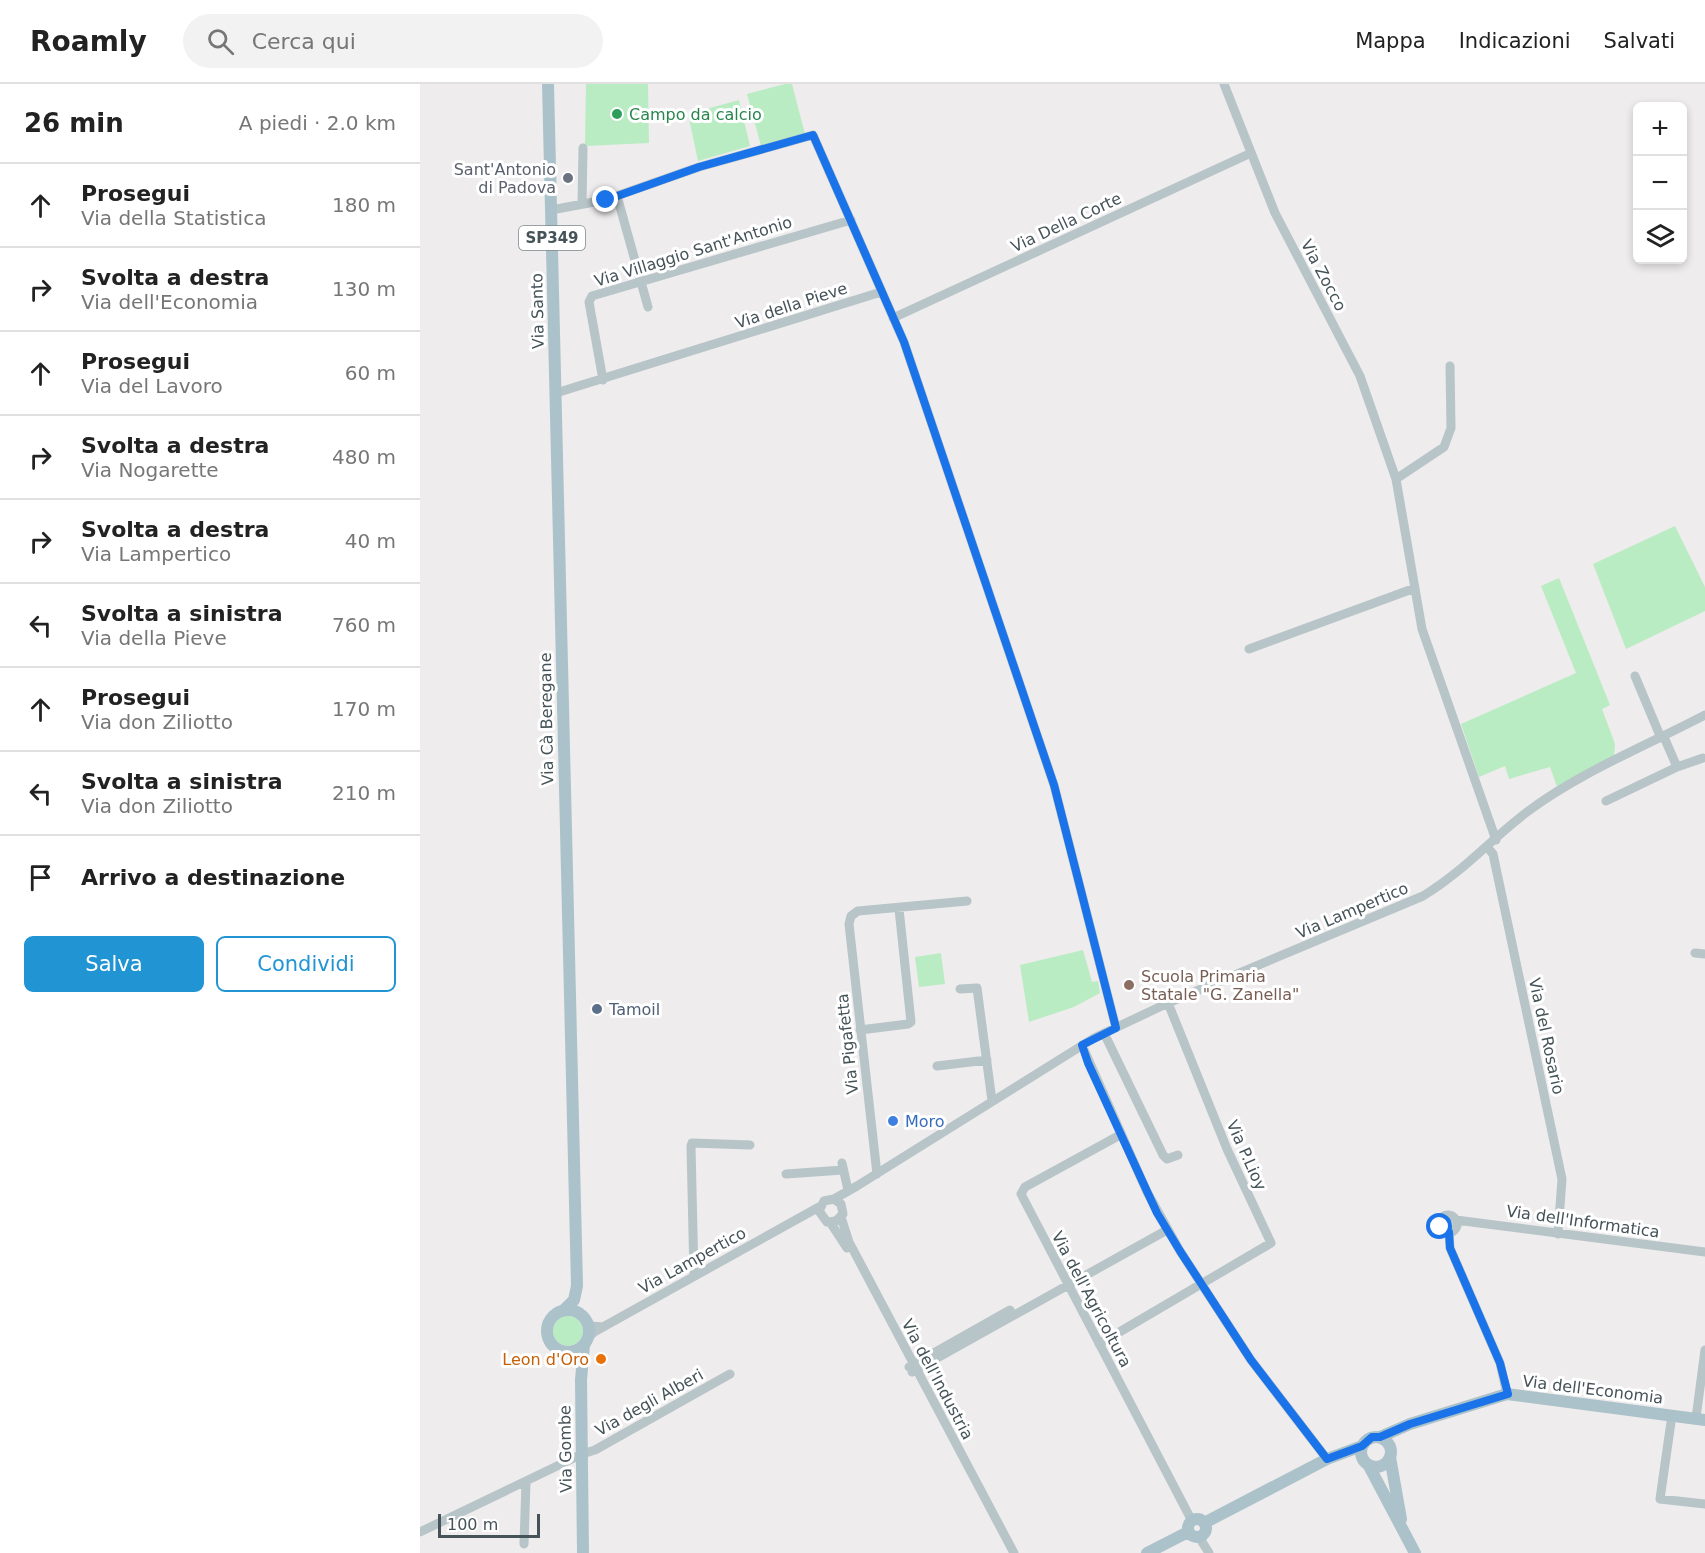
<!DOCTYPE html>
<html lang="it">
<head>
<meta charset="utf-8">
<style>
  body { margin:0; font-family:"DejaVu Sans",sans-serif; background:#f2f2f2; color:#222 }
  .controls { position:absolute; right:18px; top:18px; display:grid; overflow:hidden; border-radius:9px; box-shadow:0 3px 9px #0003 }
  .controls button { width:54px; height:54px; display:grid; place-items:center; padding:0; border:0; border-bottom:2px solid #e0e0e0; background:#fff; color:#222; font:30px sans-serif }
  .scale { position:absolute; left:18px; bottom:15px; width:102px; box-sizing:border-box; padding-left:6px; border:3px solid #455358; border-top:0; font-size:16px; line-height:21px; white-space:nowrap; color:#455358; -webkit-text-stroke:4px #fff; paint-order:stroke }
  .stop { position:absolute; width:18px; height:18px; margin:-14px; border:4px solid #1a73e8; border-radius:50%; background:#fff }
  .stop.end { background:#1a73e8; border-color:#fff; box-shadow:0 2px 6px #0008 }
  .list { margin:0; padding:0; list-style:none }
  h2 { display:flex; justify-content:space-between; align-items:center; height:78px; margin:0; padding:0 24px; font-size:26px }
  h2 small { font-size:20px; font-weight:400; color:#767676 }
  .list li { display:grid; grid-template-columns:39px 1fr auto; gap:18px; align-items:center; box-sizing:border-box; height:84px; padding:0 24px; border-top:2px solid #e0e0e0 }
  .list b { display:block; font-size:22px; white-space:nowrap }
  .list p { margin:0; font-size:20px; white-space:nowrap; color:#767676 }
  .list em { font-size:20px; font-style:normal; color:#767676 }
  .actions { display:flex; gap:12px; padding:18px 24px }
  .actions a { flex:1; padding:14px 0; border:2px solid #2195d3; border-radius:9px; text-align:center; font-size:21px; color:#2195d3 }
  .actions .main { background:#2195d3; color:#fff }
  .icon { flex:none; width:33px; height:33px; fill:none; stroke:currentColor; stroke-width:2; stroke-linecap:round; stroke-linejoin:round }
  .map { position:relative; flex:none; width:1285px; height:1469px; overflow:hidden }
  header { display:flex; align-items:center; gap:36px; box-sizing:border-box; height:84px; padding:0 30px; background:#fff; border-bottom:2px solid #e0e0e0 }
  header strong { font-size:28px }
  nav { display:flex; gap:33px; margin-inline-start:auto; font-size:21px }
  .search { width:420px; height:54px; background:#f2f2f2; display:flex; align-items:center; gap:15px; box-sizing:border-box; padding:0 21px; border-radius:33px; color:#767676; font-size:22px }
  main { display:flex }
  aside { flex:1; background:#fff }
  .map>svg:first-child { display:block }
  .green { fill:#baecc3 }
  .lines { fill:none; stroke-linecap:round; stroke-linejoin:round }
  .minor { stroke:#b7c4c8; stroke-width:9 }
  .major { stroke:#acc2ca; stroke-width:12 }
  .route { stroke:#1a73e8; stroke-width:8 }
  .leisure-dot { fill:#2e9e5b; stroke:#fff; stroke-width:2 }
  .worship-dot { fill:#6b7280; stroke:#fff; stroke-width:2 }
  .education-dot { fill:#8d6e63; stroke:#fff; stroke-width:2 }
  .service-dot { fill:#5c6f8a; stroke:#fff; stroke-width:2 }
  .shop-dot { fill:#3f7fe0; stroke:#fff; stroke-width:2 }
  .food-dot { fill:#e8710a; stroke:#fff; stroke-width:2 }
  .labels { text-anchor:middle; stroke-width:6; stroke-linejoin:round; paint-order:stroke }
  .shield { fill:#fff; stroke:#7d878a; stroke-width:1.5 }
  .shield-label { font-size:15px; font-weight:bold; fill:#455358 }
  .leisure-label { font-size:16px; fill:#27864d; stroke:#fff; text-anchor:start }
  .worship-label { font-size:16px; fill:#5b616d; stroke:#fff; text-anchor:end }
  .street-label { font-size:16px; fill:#455358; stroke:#fff }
  .education-label { font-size:16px; fill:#785e54; stroke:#fff; text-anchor:start }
  .service-label { font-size:16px; fill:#4e5e75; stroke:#fff; text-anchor:start }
  .shop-label { font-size:16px; fill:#366cbe; stroke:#fff; text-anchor:start }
  .food-label { font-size:16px; fill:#c56008; stroke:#fff; text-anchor:end }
</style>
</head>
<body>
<header>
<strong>Roamly</strong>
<div class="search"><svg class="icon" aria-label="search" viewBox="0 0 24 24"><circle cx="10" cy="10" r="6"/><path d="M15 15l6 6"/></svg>Cerca qui</div>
<nav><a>Mappa</a><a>Indicazioni</a><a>Salvati</a></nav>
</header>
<main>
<aside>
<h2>26 min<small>A piedi · 2.0 km</small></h2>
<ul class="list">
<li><svg class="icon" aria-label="ahead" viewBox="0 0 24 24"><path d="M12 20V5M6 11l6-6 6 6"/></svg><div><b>Prosegui</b><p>Via della Statistica</p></div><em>180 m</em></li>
<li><svg class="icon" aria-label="right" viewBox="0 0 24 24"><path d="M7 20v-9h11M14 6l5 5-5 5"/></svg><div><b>Svolta a destra</b><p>Via dell'Economia</p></div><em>130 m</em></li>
<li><svg class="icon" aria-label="ahead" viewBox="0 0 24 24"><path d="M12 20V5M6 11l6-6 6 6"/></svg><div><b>Prosegui</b><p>Via del Lavoro</p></div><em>60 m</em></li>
<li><svg class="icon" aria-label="right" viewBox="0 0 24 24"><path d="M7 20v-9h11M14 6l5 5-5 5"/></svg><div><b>Svolta a destra</b><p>Via Nogarette</p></div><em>480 m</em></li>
<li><svg class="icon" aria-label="right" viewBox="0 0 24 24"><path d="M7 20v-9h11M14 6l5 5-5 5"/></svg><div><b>Svolta a destra</b><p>Via Lampertico</p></div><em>40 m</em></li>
<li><svg class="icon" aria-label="left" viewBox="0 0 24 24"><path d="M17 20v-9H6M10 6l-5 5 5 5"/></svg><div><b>Svolta a sinistra</b><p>Via della Pieve</p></div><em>760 m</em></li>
<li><svg class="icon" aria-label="ahead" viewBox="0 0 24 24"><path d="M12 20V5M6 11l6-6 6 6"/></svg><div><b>Prosegui</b><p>Via don Ziliotto</p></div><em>170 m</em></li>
<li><svg class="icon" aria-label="left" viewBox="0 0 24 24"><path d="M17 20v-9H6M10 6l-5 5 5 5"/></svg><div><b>Svolta a sinistra</b><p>Via don Ziliotto</p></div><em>210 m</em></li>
<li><svg class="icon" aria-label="arrive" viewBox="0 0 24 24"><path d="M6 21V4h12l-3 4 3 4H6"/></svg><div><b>Arrivo a destinazione</b></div></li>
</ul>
<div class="actions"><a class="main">Salva</a><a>Condividi</a></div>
</aside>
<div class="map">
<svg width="1285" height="1469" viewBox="0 0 1285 1469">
  <rect width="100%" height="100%" fill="#eeecec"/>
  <path class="green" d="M 166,0 L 228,0 L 229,59 L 165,62 Z
    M 365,0 L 372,0 L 385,50 L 341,62 L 327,10 Z
    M 319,16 L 330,62 L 278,77 L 268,30 Z
    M 1255,442 L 1285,503 L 1285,527 L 1206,565 L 1173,480 Z
    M 1139,494 L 1190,621 L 1182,625 L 1195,660 L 1194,673 L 1137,703 L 1130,683 L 1089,695 L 1085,682 L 1059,693 L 1041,640 L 1156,589 L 1121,502 Z
    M 663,866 L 672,898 L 678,897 L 680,909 L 654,923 L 609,938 L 600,881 Z
    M 521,869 L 525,900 L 499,903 L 495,873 Z
    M133 1247a15 15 0 1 1 30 0a15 15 0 1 1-30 0Z"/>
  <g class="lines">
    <path class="minor" d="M 804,0 L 855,129 L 940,292 L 976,395 L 1002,545 L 1076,756
      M 197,112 L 228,223
      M 162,120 L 163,64
      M 131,126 L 185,116 L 279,83 L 393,51 L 484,258 L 634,701 L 696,944
      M 473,234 L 831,69
      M 183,296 L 169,218 L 172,212 L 431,136
      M 136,309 L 461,208
      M 976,395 L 1024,363 L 1031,344 L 1030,282
      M 829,565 L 995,504
      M 1215,592 L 1241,654
      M 1257,683 L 1283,674
      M 1186,717 L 1257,683 L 1244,653
      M 1067,763 L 1073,770 L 1142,1095 L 1138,1150
      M 1275,869 L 1285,870
      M 540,905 L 557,904 L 572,1017
      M 440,946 L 488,940 L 491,938 L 479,825
      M 684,949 L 743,1071 L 747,1075 L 758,1071
      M 662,961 L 727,1108 L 760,1167 L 831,1276 L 907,1375
      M 517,982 L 567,976
      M 700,1051 L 605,1103 L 601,1110 L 772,1437
      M 422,1079 L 428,1106
      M 366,1090 L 423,1086
      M 457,1090 L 429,840 L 431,832 L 438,827 L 547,817
      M 414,1115 L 421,1120 L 423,1130 L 416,1137 L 407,1138 L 399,1127 L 404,1117 L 414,1115 L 437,1102 L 674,954 L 748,919 L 1003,812 C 1044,787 1070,756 1107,728 C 1160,688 1226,662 1285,631
      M1019 1140a9 9 0 1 1 18 0a9 9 0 1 1-18 0Z
      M 421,1133 L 429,1158 L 594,1469
      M 1036,1136 L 1285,1168
      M 410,1138 L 427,1164
      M 1029,1148 L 1030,1164 L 1080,1279 L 1087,1310
      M 274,1192 L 271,1062 L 272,1059 L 330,1061
      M 167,1238 L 171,1242 L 183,1243
      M 168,1254 L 174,1248 L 399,1123
      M 679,1260 L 851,1159 L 807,1065 L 748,919
      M 489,1283 L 590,1226
      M 492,1288 L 747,1146
      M 1252,1331 L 1240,1415 L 1285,1420
      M 1276,1334 L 1285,1266
      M 0,1448 L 162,1370 L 175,1366 L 310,1290
      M 779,1453 L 789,1469
      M 104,1460 L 106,1398"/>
    <path class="major" d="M 128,0 L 157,1202 L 154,1216 L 143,1227
      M127 1247a21 21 0 1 1 42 0a21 21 0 1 1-42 0Z
      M941 1368a15 15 0 1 1 30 0a15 15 0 1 1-30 0Z
      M 960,1353 L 990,1340 L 1087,1310 L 1285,1336
      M 970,1373 L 981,1435
      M 949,1382 L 995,1469
      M768 1444a9 9 0 1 1 18 0a9 9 0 1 1-18 0Z
      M 784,1439 L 907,1375 L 942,1362
      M 163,1469 L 161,1296 L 164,1261
      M 727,1469 L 768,1448"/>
  </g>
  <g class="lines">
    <path class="route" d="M 186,116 L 279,83 L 393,51 L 484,258 L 634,701 L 696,944 L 662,961 L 668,979 L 737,1129 L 760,1167 L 831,1276 L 907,1375 L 942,1362 L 952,1353 L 960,1353 L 990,1340 L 1088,1310 L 1080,1279 L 1030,1164 L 1029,1148 L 1020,1143"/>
  </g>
  <circle class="leisure-dot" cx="197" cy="30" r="6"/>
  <circle class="worship-dot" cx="148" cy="94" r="6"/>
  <circle class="education-dot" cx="709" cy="901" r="6"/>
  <circle class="service-dot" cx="177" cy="925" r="6"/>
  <circle class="shop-dot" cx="473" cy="1037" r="6"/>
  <circle class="food-dot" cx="181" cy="1275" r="6"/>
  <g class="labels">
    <rect class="shield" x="99" y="142" width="66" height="24" rx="4.5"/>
    <g class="shield-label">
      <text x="132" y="159">SP349</text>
    </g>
    <g class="leisure-label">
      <text x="209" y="36">Campo da calcio</text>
    </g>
    <g class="worship-label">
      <text x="136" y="91">Sant'Antonio<tspan x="136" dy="18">di Padova</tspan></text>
    </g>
    <g class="street-label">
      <text transform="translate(646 138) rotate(-25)" y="6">Via Della Corte</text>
      <text transform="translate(273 167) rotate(-17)" y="6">Via Villaggio Sant'Antonio</text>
      <text transform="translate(904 191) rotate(62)" y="6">Via Zocco</text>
      <text transform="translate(371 221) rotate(-18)" y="6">Via della Pieve</text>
      <text transform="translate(117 227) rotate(-91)" y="6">Via Santo</text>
      <text transform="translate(126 635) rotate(-91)" y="6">Via Cà Beregane</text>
      <text transform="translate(932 826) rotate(-23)" y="6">Via Lampertico</text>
      <text transform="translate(1127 952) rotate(78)" y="6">Via del Rosario</text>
      <text transform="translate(427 960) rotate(-96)" y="6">Via Pigafetta</text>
      <text transform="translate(827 1071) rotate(66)" y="6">Via P.Lioy</text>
      <text transform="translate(1163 1137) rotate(8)" y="6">Via dell'Informatica</text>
      <text transform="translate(272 1176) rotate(-29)" y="6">Via Lampertico</text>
      <text transform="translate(672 1215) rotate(62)" y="6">Via dell'Agricoltura</text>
      <text transform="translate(518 1295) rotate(62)" y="6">Via dell'Industria</text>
      <text transform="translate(1173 1305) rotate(7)" y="6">Via dell'Economia</text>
      <text transform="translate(229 1318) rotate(-29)" y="6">Via degli Alberi</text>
      <text transform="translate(145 1365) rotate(-91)" y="6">Via Gombe</text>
    </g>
    <g class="education-label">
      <text x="721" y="898">Scuola Primaria<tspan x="721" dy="18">Statale "G. Zanella"</tspan></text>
    </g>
    <g class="service-label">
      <text x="189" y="931">Tamoil</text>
    </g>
    <g class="shop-label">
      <text x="485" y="1043">Moro</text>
    </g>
    <g class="food-label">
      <text x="169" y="1281">Leon d'Oro</text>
    </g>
  </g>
</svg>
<div class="controls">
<button>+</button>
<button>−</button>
<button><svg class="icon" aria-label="layers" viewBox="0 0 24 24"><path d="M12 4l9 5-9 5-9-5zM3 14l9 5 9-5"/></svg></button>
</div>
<div class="scale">100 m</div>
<div class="stop" style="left:1020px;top:1143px"></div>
<div class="stop end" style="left:186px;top:116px"></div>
</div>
</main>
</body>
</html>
